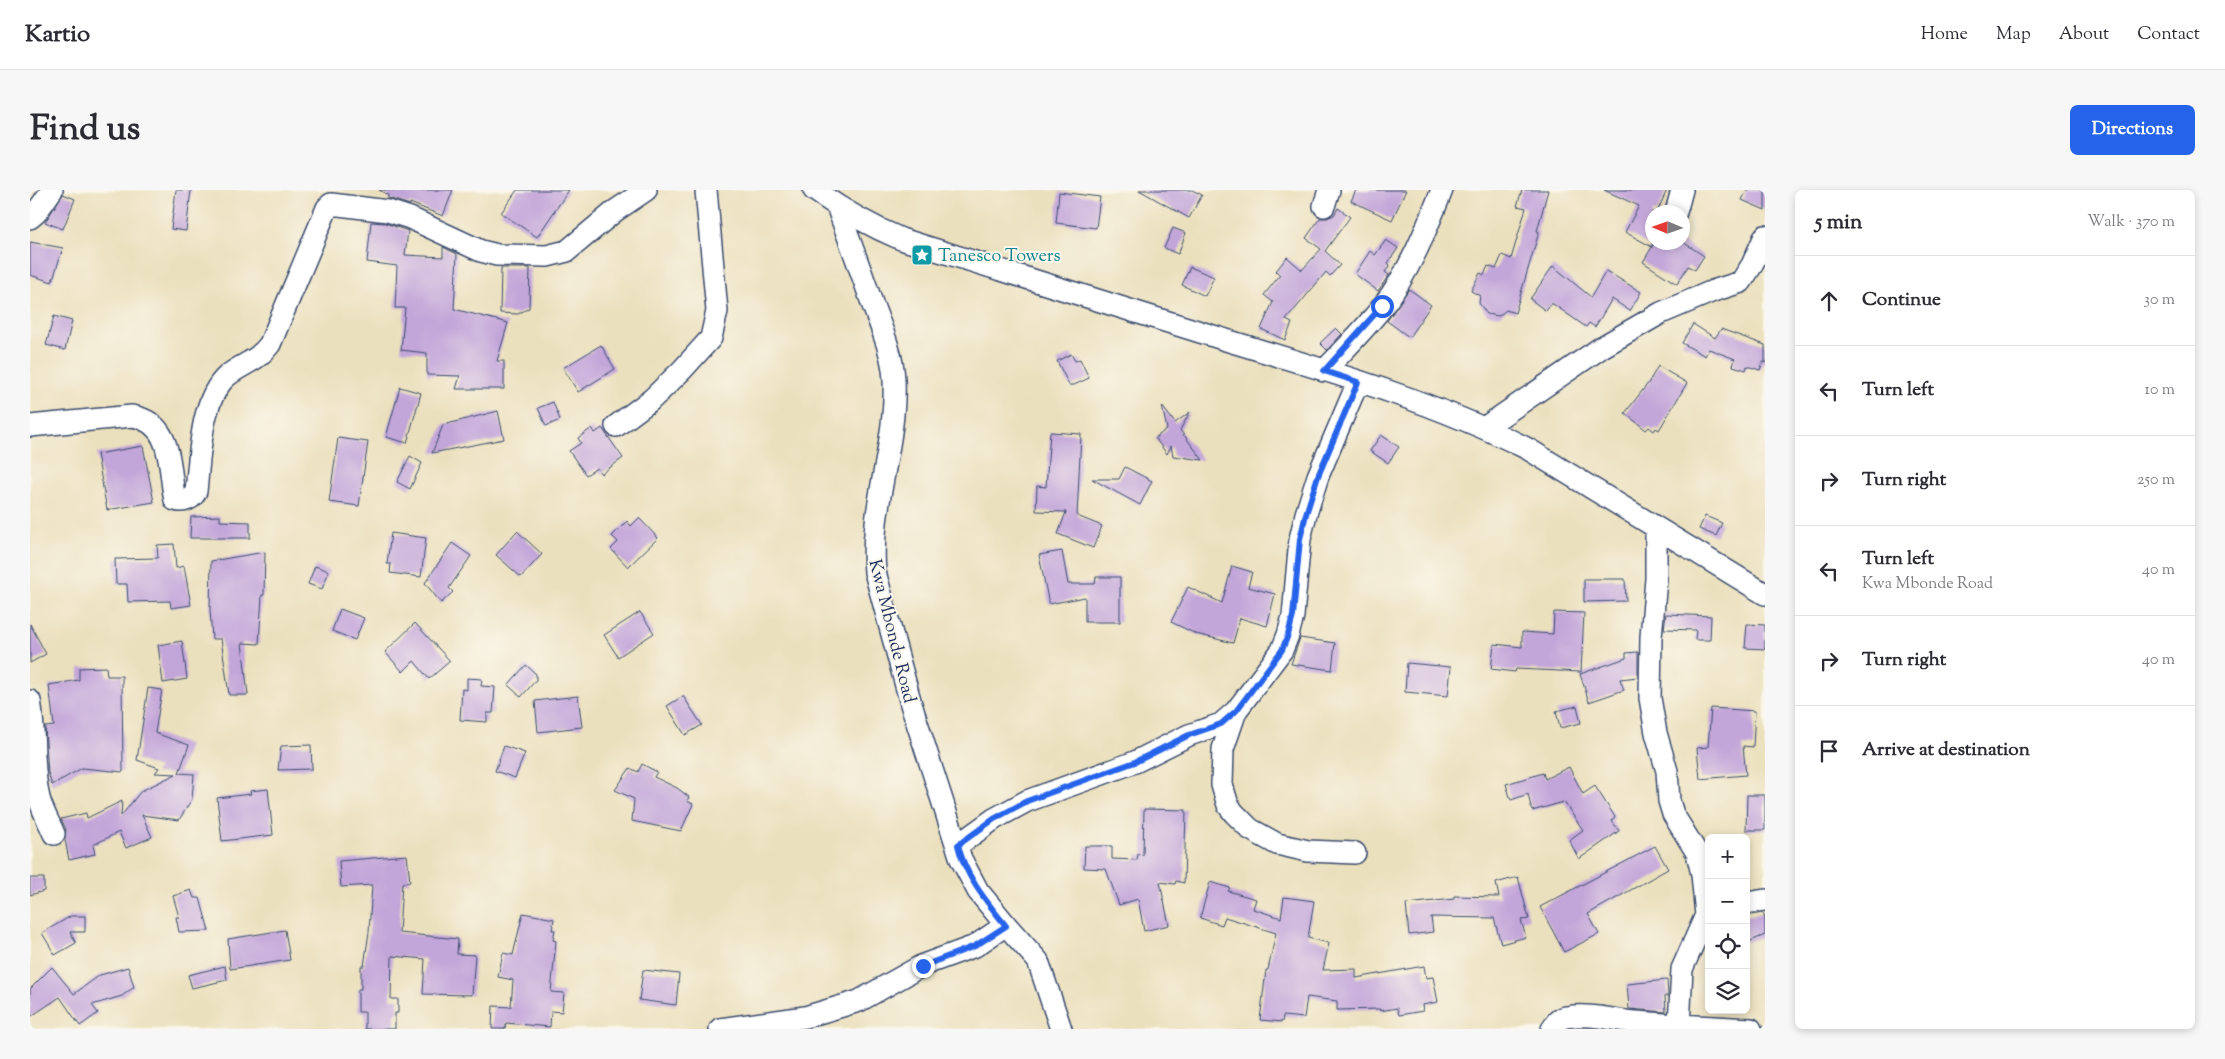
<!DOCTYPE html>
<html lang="en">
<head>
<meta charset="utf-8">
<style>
  body { margin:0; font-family:"Sorts Mill Goudy",serif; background:#f7f7f7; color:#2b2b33 }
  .controls { position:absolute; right:15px; bottom:15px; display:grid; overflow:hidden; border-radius:8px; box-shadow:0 2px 8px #0003 }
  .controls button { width:45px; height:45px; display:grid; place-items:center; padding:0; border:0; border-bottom:1px solid #e1e1e2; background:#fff; color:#2b2b33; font:25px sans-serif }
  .compass { position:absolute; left:1615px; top:15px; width:45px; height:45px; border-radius:50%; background:#fff; box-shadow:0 2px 8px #0003; rotate:272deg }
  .stop { position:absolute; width:15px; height:15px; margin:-11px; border:4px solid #2563eb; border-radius:50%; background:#fff }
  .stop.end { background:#2563eb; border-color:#fff; box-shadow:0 1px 5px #0008 }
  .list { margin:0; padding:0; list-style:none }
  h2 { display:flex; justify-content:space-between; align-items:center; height:65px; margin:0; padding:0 20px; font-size:21px }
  h2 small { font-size:16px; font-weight:400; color:#7c7c81 }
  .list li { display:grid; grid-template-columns:32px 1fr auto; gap:15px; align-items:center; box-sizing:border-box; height:90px; padding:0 20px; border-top:1px solid #e1e1e2 }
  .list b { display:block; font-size:19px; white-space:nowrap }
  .list p { margin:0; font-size:16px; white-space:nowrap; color:#7c7c81 }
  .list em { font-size:16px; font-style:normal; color:#7c7c81 }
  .icon { flex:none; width:28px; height:28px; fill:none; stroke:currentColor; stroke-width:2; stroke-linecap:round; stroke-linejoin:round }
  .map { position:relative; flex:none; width:1735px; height:839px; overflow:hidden; border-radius:8px }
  header { display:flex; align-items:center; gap:30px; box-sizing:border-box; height:70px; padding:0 25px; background:#fff; border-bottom:1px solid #e1e1e2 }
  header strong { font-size:24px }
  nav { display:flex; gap:28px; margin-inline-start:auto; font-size:18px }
  .intro { display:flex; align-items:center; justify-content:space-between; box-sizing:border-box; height:120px; padding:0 30px }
  h1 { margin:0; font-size:35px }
  .button { padding:12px 22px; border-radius:8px; background:#2563eb; color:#fff; font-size:18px; font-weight:700 }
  main { display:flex; gap:30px; padding:0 30px }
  aside { flex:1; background:#fff; border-radius:8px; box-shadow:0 2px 8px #0003 }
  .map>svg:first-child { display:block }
  .building { fill:#c2a5d9 }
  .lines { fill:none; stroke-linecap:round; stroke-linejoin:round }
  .minor-casing { stroke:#3a4a6c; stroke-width:24 }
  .minor { stroke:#fff; stroke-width:21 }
  .route { stroke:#2563eb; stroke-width:6 }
  .labels { text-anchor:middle; stroke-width:4; stroke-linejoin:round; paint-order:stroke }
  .culture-label { font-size:18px; fill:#0d838f; stroke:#fbf7ec; text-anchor:start }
  .street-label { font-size:18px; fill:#1b2f5e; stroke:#fbf7ec }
</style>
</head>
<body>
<header>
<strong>Kartio</strong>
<nav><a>Home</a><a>Map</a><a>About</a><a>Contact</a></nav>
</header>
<div class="intro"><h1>Find us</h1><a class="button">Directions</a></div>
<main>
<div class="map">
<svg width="1735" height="839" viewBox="0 0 1735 839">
  <rect width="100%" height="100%" fill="#fbf7ec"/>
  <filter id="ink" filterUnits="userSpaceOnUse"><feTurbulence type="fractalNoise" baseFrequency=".02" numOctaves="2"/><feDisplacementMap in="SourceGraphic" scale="10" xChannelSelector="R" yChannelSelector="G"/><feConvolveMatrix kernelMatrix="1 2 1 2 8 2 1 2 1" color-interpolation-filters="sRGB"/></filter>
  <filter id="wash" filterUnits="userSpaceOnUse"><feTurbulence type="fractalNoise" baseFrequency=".0096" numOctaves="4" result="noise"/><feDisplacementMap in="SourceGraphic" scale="20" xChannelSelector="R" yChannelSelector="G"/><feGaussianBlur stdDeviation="1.12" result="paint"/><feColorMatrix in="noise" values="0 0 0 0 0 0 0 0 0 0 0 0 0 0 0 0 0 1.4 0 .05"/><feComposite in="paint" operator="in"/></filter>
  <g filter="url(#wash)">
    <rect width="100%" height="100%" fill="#ebe0bd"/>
    <g id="blocks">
      <path class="building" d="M 146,0 L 161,0 L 156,41 L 141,39 Z
        M 349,0 L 423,0 L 413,26 L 380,13 L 380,15 L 358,8 L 358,5 Z
        M 487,0 L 539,0 L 507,47 L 471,23 Z
        M 1109,0 L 1162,0 L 1172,5 L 1159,28 Z
        M 1326,0 L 1376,0 L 1362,30 L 1321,11 Z
        M 1492,0 L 1518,0 L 1507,41 L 1509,42 L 1485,123 L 1476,120 L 1469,126 L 1457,124 L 1449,113 L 1450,106 L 1441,101 L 1450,83 L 1454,85 L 1458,76 L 1466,79 L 1472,65 L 1481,69 L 1496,18 L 1487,16 Z
        M 1574,0 L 1637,0 L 1627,22 L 1622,22 L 1622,57 L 1625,52 L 1653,52 L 1674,66 L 1665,80 L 1658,76 L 1647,94 L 1613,72 L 1622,57 L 1595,42 L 1609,16 Z
        M 1717,0 L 1735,0 L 1735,20 L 1712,10 Z
        M 1029,2 L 1070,7 L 1066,38 L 1026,33 Z
        M 33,4 L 45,9 L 33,39 L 15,32 Z
        M 1308,18 L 1320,27 L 1295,61 L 1310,75 L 1300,86 L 1296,82 L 1256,130 L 1262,133 L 1255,150 L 1231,139 L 1243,112 L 1234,105 L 1250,85 L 1246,81 L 1257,67 L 1272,80 L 1291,59 L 1276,48 L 1290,28 L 1297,28 L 1304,25 Z
        M 341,32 L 355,33 L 378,41 L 375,65 L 413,67 L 413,57 L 427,64 L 424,119 L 478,133 L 467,171 L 474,171 L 474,199 L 426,199 L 430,186 L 397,185 L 397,163 L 371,160 L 375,118 L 365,118 L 367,76 L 337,72 Z
        M 1143,38 L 1156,43 L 1148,64 L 1134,58 Z
        M 1356,50 L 1368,58 L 1358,73 L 1360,75 L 1355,82 L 1359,85 L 1348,101 L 1325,84 L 1340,61 L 1345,65 Z
        M 0,52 L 33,58 L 22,92 L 0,85 Z
        M 1523,76 L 1561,107 L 1576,81 L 1611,102 L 1600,121 L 1582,109 L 1565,137 L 1559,133 L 1556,137 L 1523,114 L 1521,114 L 1516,121 L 1500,109 Z
        M 1160,77 L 1184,87 L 1175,106 L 1152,95 Z
        M 471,78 L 500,78 L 499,118 L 488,124 L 470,123 Z
        M 1379,99 L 1401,115 L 1379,147 L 1357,131 Z
        M 24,126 L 42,131 L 35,160 L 16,155 Z
        M 1663,134 L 1685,148 L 1691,139 L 1735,155 L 1735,173 L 1733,172 L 1730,180 L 1717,176 L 1716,180 L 1703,176 L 1705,169 L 1679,159 L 1675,166 L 1652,153 Z
        M 1306,138 L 1312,144 L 1297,160 L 1290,153 Z
        M 571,155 L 585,179 L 548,202 L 533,178 Z
        M 1041,164 L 1045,171 L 1050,169 L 1059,188 L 1044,195 L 1039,195 L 1027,171 Z
        M 1628,176 L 1657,193 L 1629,240 L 1626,238 L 1624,241 L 1619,237 L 1616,240 L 1595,223 L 1619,192 Z
        M 370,197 L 391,203 L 377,253 L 356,247 Z
        M 523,212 L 530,230 L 516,236 L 508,218 Z
        M 1132,216 L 1145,233 L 1160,222 L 1150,240 L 1173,270 L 1143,266 L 1141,256 L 1137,264 L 1125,248 L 1137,239 Z
        M 468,221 L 474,249 L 402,263 L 413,235 Z
        M 562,238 L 565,243 L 572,238 L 593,268 L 571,284 L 567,278 L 556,285 L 539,261 L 551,253 L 548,248 Z
        M 1020,242 L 1051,244 L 1047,326 L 1072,336 L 1063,358 L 1028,344 L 1036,322 L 1006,321 L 1007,296 L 1016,297 Z
        M 1351,245 L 1369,257 L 1358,273 L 1340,261 Z
        M 308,248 L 338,252 L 329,316 L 299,312 Z
        M 113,256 L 124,312 L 77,320 L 67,264 Z
        M 380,266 L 392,273 L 380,299 L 367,292 Z
        M 1095,277 L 1122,291 L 1110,315 L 1062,289 L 1089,289 Z
        M 190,326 L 190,331 L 220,332 L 220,348 L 160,348 L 161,327 Z
        M 1675,326 L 1692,333 L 1686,346 L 1669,339 Z
        M 609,328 L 628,348 L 598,377 L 581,359 L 588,352 L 582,346 L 597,331 L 601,336 Z
        M 487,341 L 512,364 L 491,387 L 466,365 Z
        M 361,343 L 396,348 L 391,387 L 360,383 L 361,374 L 357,374 Z
        M 422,353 L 441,366 L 419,398 L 423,402 L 411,413 L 395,393 Z
        M 144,354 L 146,378 L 154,376 L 161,415 L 141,418 L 140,411 L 98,412 L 97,394 L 86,394 L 85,369 L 128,368 L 127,355 Z
        M 1032,361 L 1038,394 L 1065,394 L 1066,387 L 1090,387 L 1090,432 L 1055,432 L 1055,407 L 1019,414 L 1009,365 Z
        M 235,362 L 234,405 L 232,405 L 229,454 L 212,453 L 218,505 L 199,505 L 191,449 L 182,449 L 180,420 L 181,371 Z
        M 285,376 L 299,381 L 292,399 L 278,394 Z
        M 1202,376 L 1222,382 L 1218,397 L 1245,404 L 1237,436 L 1210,428 L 1203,453 L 1166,444 L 1141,432 L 1158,397 L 1192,413 Z
        M 1554,389 L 1595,389 L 1596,411 L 1554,412 Z
        M 310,419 L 334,428 L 325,450 L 302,441 Z
        M 610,422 L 624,443 L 588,467 L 574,445 Z
        M 1524,422 L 1554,423 L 1551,482 L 1486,479 L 1485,482 L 1461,479 L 1464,454 L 1492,457 L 1492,442 L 1523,444 Z
        M 1636,424 L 1681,426 L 1680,450 L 1665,450 L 1666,440 L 1634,439 Z
        M 385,433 L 420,471 L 399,489 L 384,471 L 373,482 L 355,462 Z
        M 0,434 L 16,464 L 0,473 Z
        M 1717,434 L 1735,435 L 1735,459 L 1715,458 Z
        M 1270,448 L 1305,453 L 1302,480 L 1261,474 Z
        M 152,451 L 157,489 L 133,493 L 128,455 Z
        M 1608,462 L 1608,487 L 1590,489 L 1594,500 L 1559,512 L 1550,484 L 1596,468 L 1596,463 Z
        M 1377,473 L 1421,477 L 1418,506 L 1375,502 Z
        M 496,475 L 506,484 L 506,490 L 491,507 L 478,495 Z
        M 76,477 L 77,486 L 92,486 L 93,582 L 52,578 L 22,595 L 18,583 L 15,537 L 24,536 L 19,495 L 49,490 L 49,478 Z
        M 437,488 L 452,489 L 451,496 L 465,497 L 463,523 L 457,523 L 457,532 L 430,530 L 432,499 L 437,500 Z
        M 118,498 L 132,500 L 125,543 L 159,555 L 149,583 L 164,584 L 162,609 L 149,630 L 112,625 L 122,647 L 96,658 L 89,642 L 63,655 L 65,664 L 39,670 L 35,650 L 36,639 L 31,629 L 56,623 L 57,628 L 92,611 L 91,626 L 111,601 L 146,584 L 125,583 L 129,578 L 107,570 Z
        M 548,506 L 552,537 L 508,542 L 505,511 Z
        M 653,506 L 672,535 L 655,545 L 637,516 Z
        M 1547,516 L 1551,533 L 1530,538 L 1526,521 Z
        M 1681,518 L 1725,521 L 1723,557 L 1713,556 L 1716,585 L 1670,589 L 1667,558 L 1678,557 Z
        M 281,555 L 282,579 L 248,580 L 251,556 Z
        M 474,556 L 495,563 L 485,588 L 465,581 Z
        M 612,574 L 627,582 L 624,587 L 647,598 L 659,607 L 657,611 L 663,614 L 651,641 L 602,631 L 604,609 L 585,600 L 600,578 L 608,582 Z
        M 1539,577 L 1553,604 L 1565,596 L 1585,627 L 1582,631 L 1589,641 L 1549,669 L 1539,650 L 1553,640 L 1534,612 L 1502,621 L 1498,604 L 1481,610 L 1476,594 L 1513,583 L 1515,589 Z
        M 238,599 L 243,645 L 192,651 L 187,608 L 221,604 L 220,601 Z
        M 1717,605 L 1735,605 L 1735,640 L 1716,640 Z
        M 1114,619 L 1156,620 L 1154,693 L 1146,691 L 1145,694 L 1130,692 L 1139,735 L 1114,741 L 1108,709 L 1089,715 L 1076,679 L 1054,678 L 1055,656 L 1082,656 L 1082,669 L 1107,670 L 1108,664 L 1113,665 Z
        M 1625,656 L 1638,679 L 1558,724 L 1569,744 L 1534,762 L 1510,717 Z
        M 377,665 L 380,692 L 372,693 L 369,743 L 428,749 L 427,764 L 445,765 L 442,805 L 393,804 L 395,769 L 362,766 L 361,809 L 368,809 L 368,823 L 365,823 L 365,839 L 335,839 L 335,822 L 328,822 L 328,799 L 331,799 L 331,776 L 334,776 L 339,742 L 342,695 L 311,697 L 309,671 Z
        M 1488,687 L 1499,729 L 1491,730 L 1496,747 L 1471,754 L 1464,728 L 1401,727 L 1403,742 L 1379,745 L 1376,714 L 1424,709 L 1424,706 L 1469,707 L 1466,693 Z
        M 0,688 L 14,688 L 14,701 L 0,705 Z
        M 1180,692 L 1200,698 L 1198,701 L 1226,709 L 1223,719 L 1251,728 L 1254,707 L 1284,711 L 1278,748 L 1299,753 L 1293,780 L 1326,779 L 1326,788 L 1394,776 L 1396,788 L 1403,787 L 1408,812 L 1392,815 L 1393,821 L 1369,825 L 1367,818 L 1350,821 L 1350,819 L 1307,820 L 1307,811 L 1277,807 L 1274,828 L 1253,826 L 1252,832 L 1230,830 L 1236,780 L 1238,780 L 1246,743 L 1195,727 L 1192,735 L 1170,728 Z
        M 161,700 L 164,708 L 170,708 L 179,741 L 149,742 L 146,727 L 149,727 L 143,706 Z
        M 493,723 L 524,729 L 522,740 L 525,740 L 523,750 L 526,751 L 521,802 L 534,803 L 532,822 L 521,821 L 520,837 L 476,833 L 475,839 L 462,839 L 463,816 L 481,817 L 483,790 L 468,787 L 473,763 L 483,765 Z
        M 1733,723 L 1735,729 L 1735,745 L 1716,753 L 1716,726 Z
        M 41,726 L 55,726 L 55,742 L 40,742 L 46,753 L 25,765 L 12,743 Z
        M 255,740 L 260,770 L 200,779 L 198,749 Z
        M 195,776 L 197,790 L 162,798 L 158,785 Z
        M 22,777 L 44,804 L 70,785 L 98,777 L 104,797 L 92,806 L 62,815 L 68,823 L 50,836 L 30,807 L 0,827 L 0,799 Z
        M 613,780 L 649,784 L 646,815 L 609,810 Z
        M 1637,790 L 1638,806 L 1635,806 L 1636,822 L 1599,819 L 1597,794 Z"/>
    </g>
  </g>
  <g filter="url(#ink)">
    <use href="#blocks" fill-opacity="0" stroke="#3a4a6c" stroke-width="1"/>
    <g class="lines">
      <g class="minor-casing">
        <path id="minor" d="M 784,0 C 812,20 840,36 871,49 C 980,83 1088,117 1196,150 C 1298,181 1403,211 1498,259 L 1735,404
          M 807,16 C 819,49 831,81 842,113 C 851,137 863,164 864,190 C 867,256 839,318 845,382 L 881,514 L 931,669 L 948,701 L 976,735 L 1008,771 L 1031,839
          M 1294,16 L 1299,0
          M 1646,22 L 1652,0
          M 0,28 L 6,23 L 22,0
          M 1294,181 C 1314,160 1335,139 1353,116 C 1380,81 1396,40 1412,0
          M 0,236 L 102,226 C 144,233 138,277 145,310 C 153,313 163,309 166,301 C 170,267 170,210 197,186 C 213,173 227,172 240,154 L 297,18 L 301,14 L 358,21 L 380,28 L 451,61 L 467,65 L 517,66 L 537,61 L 585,21 L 616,0
          M 586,236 L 621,210 L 652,180 L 681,148 L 687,121 L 676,0
          M 1454,238 L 1572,157 L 1631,123 L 1683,101 L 1711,92 L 1722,75 L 1735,46
          M 1626,338 L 1626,389 L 1621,447 L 1620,508 L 1626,543 L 1637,581 L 1639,611 L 1643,624 L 1667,663 L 1672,684 L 1676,725 L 1652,779 L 1649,835
          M 0,511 C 6,543 1,576 9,608 C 12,620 19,632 24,644
          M 1206,521 L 1193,559 L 1192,595 L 1198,615 L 1204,623 L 1220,639 L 1247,654 L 1278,661 L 1325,663
          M 928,655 L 964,629 L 997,611 L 1105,572 L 1159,545 L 1191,534 L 1206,521 L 1252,460 L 1258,445 L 1263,426 L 1270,349 L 1276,324 L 1288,286 L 1328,192
          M 1716,713 L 1735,710
          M 690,839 L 775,827 L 829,811 L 893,775 L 945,756 L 976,735
          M 1522,839 C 1525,833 1529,828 1536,827 C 1559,823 1583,830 1605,832 C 1644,835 1682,837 1721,839"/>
      </g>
      <use href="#minor" class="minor"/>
    </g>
  </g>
  <g class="lines" filter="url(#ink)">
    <path class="route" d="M 893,776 L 945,756 L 976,736 C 956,711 935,686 928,655 L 964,629 L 997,611 L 1105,572 L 1159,545 L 1191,534 L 1206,521 L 1252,460 L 1258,445 L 1263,426 L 1270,349 L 1276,324 L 1288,286 L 1328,192 L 1294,181 L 1352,116"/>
  </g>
  <defs>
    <g id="sight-square" transform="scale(1.125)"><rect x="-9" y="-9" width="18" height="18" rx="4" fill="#0f9aa8" stroke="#fbf7ec"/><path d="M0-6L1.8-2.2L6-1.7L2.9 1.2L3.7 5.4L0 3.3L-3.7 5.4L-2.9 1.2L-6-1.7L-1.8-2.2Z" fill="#fff"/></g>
  </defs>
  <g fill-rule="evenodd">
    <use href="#sight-square" x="892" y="65"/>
  </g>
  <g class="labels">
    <g class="culture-label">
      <text x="908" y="71">Tanesco Towers</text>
    </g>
    <g class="street-label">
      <text transform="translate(863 441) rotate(76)" y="6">Kwa Mbonde Road</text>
    </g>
  </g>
</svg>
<div class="controls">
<button>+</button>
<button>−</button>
<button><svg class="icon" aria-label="locate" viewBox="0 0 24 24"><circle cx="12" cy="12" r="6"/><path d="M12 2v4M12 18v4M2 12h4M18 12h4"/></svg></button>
<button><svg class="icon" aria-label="layers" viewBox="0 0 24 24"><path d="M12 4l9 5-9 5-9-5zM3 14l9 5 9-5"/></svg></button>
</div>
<svg class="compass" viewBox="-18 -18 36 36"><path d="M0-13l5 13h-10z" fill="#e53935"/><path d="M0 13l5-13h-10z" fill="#7c7c81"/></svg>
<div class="stop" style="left:1352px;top:116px"></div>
<div class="stop end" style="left:893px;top:776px"></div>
</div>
<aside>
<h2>5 min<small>Walk · 370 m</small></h2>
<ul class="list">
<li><svg class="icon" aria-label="ahead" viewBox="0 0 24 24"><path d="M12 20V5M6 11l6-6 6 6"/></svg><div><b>Continue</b></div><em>30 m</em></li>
<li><svg class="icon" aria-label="left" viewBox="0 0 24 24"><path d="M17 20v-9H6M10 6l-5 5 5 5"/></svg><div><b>Turn left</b></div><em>10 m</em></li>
<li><svg class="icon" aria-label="right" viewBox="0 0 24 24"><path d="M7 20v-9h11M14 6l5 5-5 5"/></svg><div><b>Turn right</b></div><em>250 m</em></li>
<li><svg class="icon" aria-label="left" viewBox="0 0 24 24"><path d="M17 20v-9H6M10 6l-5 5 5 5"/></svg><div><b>Turn left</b><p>Kwa Mbonde Road</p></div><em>40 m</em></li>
<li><svg class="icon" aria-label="right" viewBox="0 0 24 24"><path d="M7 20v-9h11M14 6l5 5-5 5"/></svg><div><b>Turn right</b></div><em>40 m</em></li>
<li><svg class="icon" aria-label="arrive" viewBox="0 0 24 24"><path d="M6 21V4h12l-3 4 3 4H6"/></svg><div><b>Arrive at destination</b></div></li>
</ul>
</aside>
</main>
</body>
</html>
